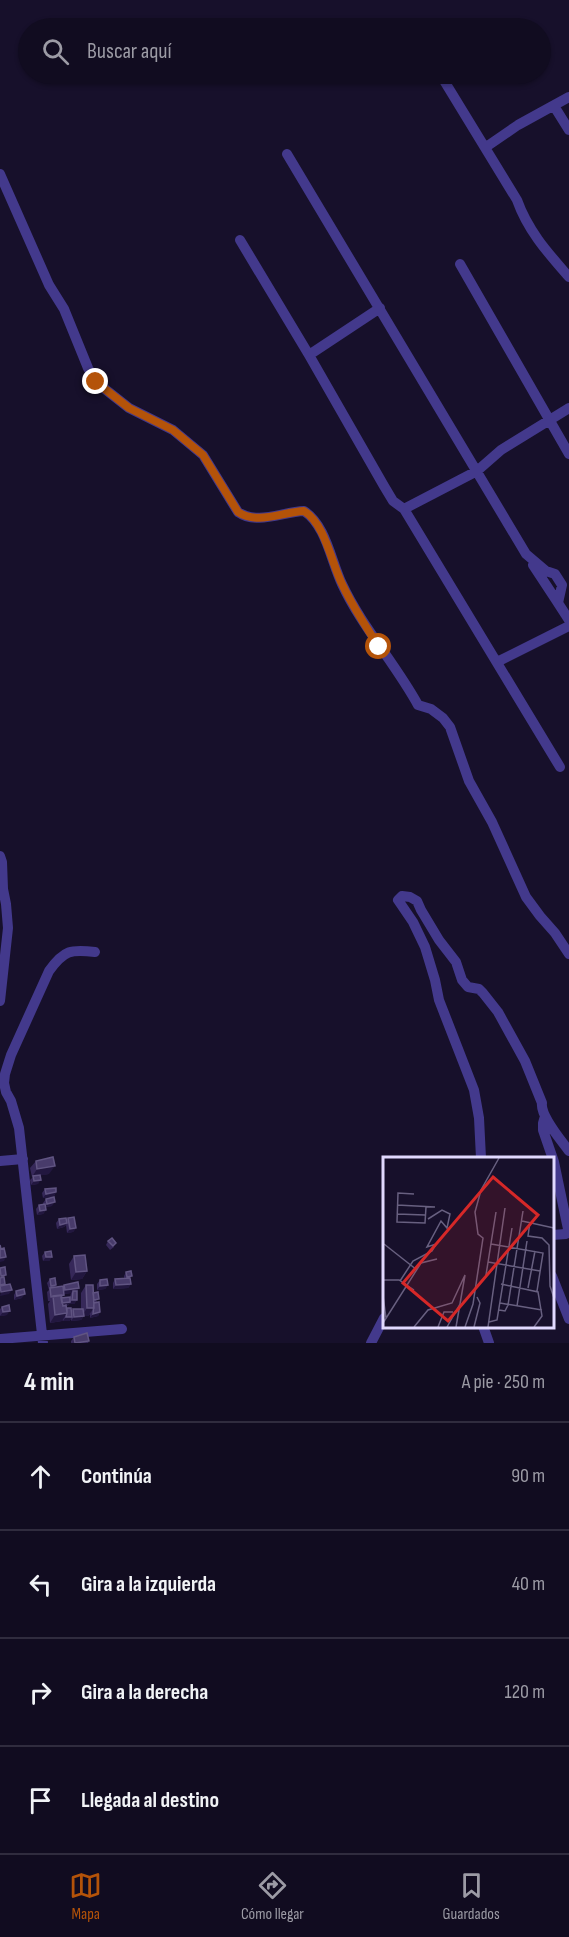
<!DOCTYPE html>
<html lang="es">
<head>
<meta charset="utf-8">
<style>
  body { margin:0; font-family:"Sofia Sans Condensed",sans-serif; background:#1e1a2d; color:#f1f3f6 }
  .stop { position:absolute; width:18px; height:18px; margin:-14px; border:4px solid #b45309; border-radius:50%; background:#fff }
  .stop.end { background:#b45309; border-color:#fff; box-shadow:0 2px 6px #0008 }
  .list { margin:0; padding:0; list-style:none }
  h2 { display:flex; justify-content:space-between; align-items:center; height:78px; margin:0; padding:0 24px; font-size:26px }
  h2 small { font-size:20px; font-weight:400; color:#9c9ba5 }
  .list li { display:grid; grid-template-columns:39px 1fr auto; gap:18px; align-items:center; box-sizing:border-box; height:108px; padding:0 24px; border-top:2px solid #302c3e }
  .list b { display:block; font-size:22px; white-space:nowrap }
  .list em { font-size:20px; font-style:normal; color:#9c9ba5 }
  .icon { flex:none; width:33px; height:33px; fill:none; stroke:currentColor; stroke-width:2; stroke-linecap:round; stroke-linejoin:round }
  .map { position:relative; flex:none; width:569px; height:1343px; overflow:hidden }
  .search { position:absolute; background:#110c20; box-shadow:0 2px 4px #0004; left:18px; right:18px; top:18px; height:66px; display:flex; align-items:center; gap:15px; box-sizing:border-box; padding:0 21px; border-radius:33px; color:#9c9ba5; font-size:22px }
  .sheet { height:510px; background:#110c20 }
  nav { display:flex; justify-content:space-around; align-items:center; box-sizing:border-box; height:84px; border-top:2px solid #302c3e; background:#110c20; font-size:16px; color:#9c9ba5 }
  nav a { display:grid; justify-items:center; gap:3px }
  nav .on { color:#b45309 }
  .map>svg:first-child { display:block }
  .lines { fill:none; stroke-linecap:round; stroke-linejoin:round }
  .street { stroke:#43398c; stroke-width:10 }
  .wall { fill:#362859; fill-rule:evenodd }
  .shaded-wall { fill:#22173f }
  .building { fill:#483b6b; stroke:#605482; stroke-width:1.5 }
  .route { stroke:#b45309; stroke-width:8 }
  .inset-road { fill:none; stroke:#686080; stroke-width:1.5 }
  .view { fill:#d62828; fill-opacity:0.15; stroke:#d62828; stroke-width:3 }
  .inset-edge { fill:none; stroke:#e1d9ff; stroke-width:3 }
</style>
</head>
<body>
<div class="map">
<svg width="569" height="1343" viewBox="0 0 569 1343">
  <rect width="100%" height="100%" fill="#17102b"/>
  <g class="lines">
    <path class="street" d="M 440,74 L 517,200 C 528,231 548,253 569,277
      M 554,106 L 569,130
      M 486,147 L 518,125 L 569,97
      M 287,154 L 526,554 L 546,571 L 555,574 L 562,585 L 558,603 L 569,620
      M 0,174 L 49,285 L 64,309 L 88,368 L 96,382 L 129,408 L 173,430 L 203,455 L 238,512 C 257,525 282,512 304,511 C 326,525 331,561 342,584 C 362,627 395,663 418,705 L 431,709 L 443,718 L 450,727 L 469,781 L 492,822 L 526,897 L 540,916 L 555,933 L 569,954
      M 240,240 L 309,355 L 384,486 L 393,501 L 404,509 L 560,767
      M 460,264 L 569,454
      M 309,355 L 380,308
      M 404,509 L 477,471 L 501,450 L 569,408
      M 533,565 L 558,603
      M 497,662 L 569,626
      M 0,856 L 2,862 L 3,889 L 6,904 L 8,928 L 0,1001
      M 545,1116 L 543,1123 L 543,1130 L 554,1162 L 568,1229 L 566,1234 L 552,1235
      M 481,1158 L 479,1118 L 474,1090 L 439,1000 L 435,980 L 425,947 L 413,922 L 398,900 L 402,896 L 410,897 L 417,901 L 421,910 L 439,940 L 456,962 L 462,980 L 468,987 L 479,989 L 483,993 L 498,1012 L 525,1061 L 542,1103 C 540,1116 561,1140 569,1151
      M 0,1161 L 23,1159
      M 552,1276 L 569,1319
      M 483,1326 L 489,1343
      M 0,1339 L 122,1329
      M 43,1343 L 19,1128 L 11,1101 L 6,1092 L 4,1083 L 5,1074 L 11,1055 L 49,971 C 64,950 71,949 95,952
      M 371,1343 L 384,1318"/>
  </g>
  <path class="wall" d="M 36,1161 L 49,1174 L 40,1175 L 38,1184 L 31,1185 L 30,1180 L 33,1177 L 32,1177 L 30,1168 Z
    M 45,1189 L 56,1192 L 54,1196 L 43,1198 L 42,1193 Z
    M 46,1199 L 52,1206 L 45,1207 L 46,1210 L 43,1214 L 37,1215 L 36,1209 L 39,1205 L 43,1205 L 43,1203 Z
    M 68,1218 L 76,1228 L 73,1232 L 67,1233 L 66,1225 L 64,1227 L 57,1229 L 56,1223 L 59,1219 L 66,1220 Z
    M 108,1241 L 114,1247 L 110,1250 L 106,1245 Z
    M 45,1252 L 52,1257 L 49,1261 L 43,1261 L 42,1256 Z
    M 74,1256 L 87,1271 L 82,1279 L 71,1280 L 69,1264 Z
    M 126,1272 L 130,1279 L 131,1284 L 128,1288 L 113,1289 L 113,1283 L 115,1279 L 124,1278 L 124,1276 Z
    M 50,1279 L 56,1285 L 55,1288 L 63,1286 L 64,1285 L 79,1288 L 77,1291 L 77,1300 L 74,1304 L 69,1304 L 67,1306 L 67,1308 L 72,1310 L 73,1309 L 81,1309 L 81,1293 L 86,1285 L 93,1293 L 97,1302 L 100,1312 L 98,1316 L 90,1318 L 90,1314 L 88,1316 L 84,1316 L 81,1320 L 71,1321 L 71,1319 L 69,1321 L 63,1321 L 63,1320 L 62,1321 L 50,1323 L 48,1304 L 50,1301 L 48,1301 L 47,1292 L 49,1290 L 47,1283 ZM 71,1293 L 70,1297 L 62,1298 L 64,1294 Z
    M 100,1280 L 108,1285 L 105,1289 L 97,1290 L 97,1284 Z
    M 16,1291 L 22,1298 L 14,1300 L 14,1295 Z
    M 2,1307 L 7,1315 L 0,1316 L 0,1309 Z
    M 74,1337 L 89,1341 L 88,1343 L 71,1343 L 71,1341 Z"/>
  <path class="shaded-wall" d="M 55,1166 L 49,1174 L 32,1177 L 37,1169 Z
    M 41,1180 L 38,1184 L 31,1185 L 34,1181 Z
    M 56,1192 L 54,1196 L 43,1198 L 46,1194 Z
    M 55,1202 L 52,1206 L 44,1207 L 47,1204 Z
    M 46,1210 L 43,1214 L 37,1215 L 40,1211 Z
    M 67,1223 L 64,1227 L 57,1229 L 60,1225 Z
    M 76,1228 L 73,1232 L 67,1233 L 70,1229 Z
    M 6,1257 L 4,1261 L 0,1262 L 0,1258 Z
    M 46,1257 L 52,1257 L 49,1261 L 43,1261 Z
    M 87,1271 L 82,1279 L 71,1280 L 76,1272 Z
    M 131,1284 L 128,1288 L 113,1289 L 116,1285 Z
    M 108,1285 L 105,1289 L 97,1290 L 100,1286 Z
    M 79,1288 L 76,1292 L 73,1291 L 71,1293 L 63,1294 L 65,1290 Z
    M 12,1290 L 9,1294 L 0,1296 L 1,1292 Z
    M 25,1294 L 22,1298 L 14,1300 L 17,1296 Z
    M 72,1300 L 77,1300 L 74,1304 L 69,1304 Z
    M 70,1302 L 68,1306 L 59,1307 L 62,1303 Z
    M 87,1308 L 94,1308 L 88,1316 L 82,1316 Z
    M 10,1311 L 7,1315 L 0,1316 L 3,1312 Z
    M 100,1312 L 98,1316 L 90,1318 L 93,1314 Z
    M 67,1313 L 62,1321 L 50,1323 L 55,1315 Z
    M 84,1316 L 81,1320 L 71,1321 L 74,1317 Z
    M 66,1317 L 72,1317 L 69,1321 L 63,1321 Z"/>
  <path class="building" d="M 53,1157 L 55,1166 L 37,1169 L 36,1161 Z
    M 40,1175 L 41,1180 L 34,1181 L 33,1176 Z
    M 56,1188 L 56,1192 L 46,1194 L 45,1189 Z
    M 54,1197 L 55,1202 L 47,1204 L 46,1199 Z
    M 45,1204 L 46,1210 L 40,1211 L 39,1205 Z
    M 74,1217 L 76,1228 L 70,1229 L 68,1218 Z
    M 66,1218 L 67,1223 L 60,1225 L 59,1219 Z
    M 112,1238 L 116,1243 L 113,1246 L 108,1241 Z
    M 0,1245 L 1,1249 L 4,1248 L 6,1257 L 0,1258 Z
    M 51,1251 L 52,1257 L 46,1257 L 45,1252 Z
    M 85,1255 L 87,1271 L 76,1272 L 74,1256 Z
    M 5,1267 L 6,1275 L 1,1276 L 0,1268 Z
    M 131,1271 L 132,1276 L 127,1277 L 126,1272 Z
    M 4,1277 L 5,1284 L 0,1285 L 0,1278 Z
    M 55,1278 L 56,1285 L 51,1286 L 50,1279 Z
    M 130,1278 L 131,1284 L 116,1285 L 115,1279 Z
    M 107,1279 L 108,1285 L 100,1286 L 100,1280 Z
    M 78,1282 L 79,1288 L 65,1290 L 64,1285 Z
    M 10,1284 L 12,1290 L 1,1292 L 0,1286 Z
    M 86,1285 L 93,1285 L 94,1308 L 87,1308 Z
    M 63,1286 L 64,1295 L 51,1297 L 50,1288 Z
    M 24,1289 L 25,1294 L 17,1296 L 16,1291 Z
    M 73,1291 L 77,1291 L 77,1300 L 72,1300 Z
    M 98,1292 L 99,1299 L 94,1300 L 93,1293 Z
    M 61,1295 L 63,1306 L 66,1305 L 67,1313 L 55,1315 L 53,1296 Z
    M 70,1297 L 70,1302 L 62,1303 L 61,1298 Z
    M 99,1302 L 100,1312 L 93,1314 L 94,1303 Z
    M 9,1305 L 10,1311 L 3,1312 L 2,1307 Z
    M 67,1308 L 71,1308 L 72,1317 L 66,1317 L 67,1313 Z
    M 73,1309 L 83,1309 L 84,1316 L 74,1317 Z
    M 87,1333 L 89,1341 L 75,1343 L 74,1337 Z"/>
  <g class="lines">
    <path class="route" d="M 96,382 L 129,408 L 173,430 L 203,455 L 238,512 C 257,525 282,512 304,511 C 326,525 331,563 343,586 C 353,607 366,627 379,647"/>
  </g>
  <g transform="translate(383 1157)">
    <rect width="171" height="171" fill="#17102b"/>
    <path class="inset-road" d="M 31,37 L 15,36 L 14,65 L 42,66 L 43,50M 14,48 L 52,50M 14,57 L 42,58M 139,64 L 171,71M 147,65 L 145,79 L 159,81 L 166,88 L 167,129 L 171,141M 1,87 L 34,113M 108,87 L 160,96 L 154,134M 105,105 L 157,114M 103,118 L 113,55M 0,123 L 16,123 L 31,133M 17,124 L 30,104 L 49,94 L 53,87 L 44,90 L 58,64 L 64,71 L 67,57 L 59,53 L 45,62M 118,127 L 155,135 L 159,159 L 151,170M 145,131 L 152,94M 0,139 L 3,161M 117,146 L 159,153M 134,149 L 144,84M 116,153 L 122,154 L 125,148 L 140,54M 106,165 L 114,163 L 129,71M 0,166 L 38,106 L 54,102M 31,170 L 45,153 L 69,146 L 82,118 L 73,170M 55,170 L 61,155 L 70,155M 64,170 L 77,147M 82,170 L 90,147 L 100,81 L 95,77 L 92,55 L 98,33 L 116,1M 91,170 L 97,146 L 94,140M 105,170 L 122,51"/>
    <path class="view" d="M 110,20 L 155,58 L 65,164 L 20,126 Z"/>
    <rect width="171" height="171" class="inset-edge"/>
  </g>
</svg>
<div class="stop" style="left:379px;top:647px"></div>
<div class="stop end" style="left:96px;top:382px"></div>
<div class="search"><svg class="icon" aria-label="search" viewBox="0 0 24 24"><circle cx="10" cy="10" r="6"/><path d="M15 15l6 6"/></svg>Buscar aquí</div>
</div>
<section class="sheet">
<h2>4 min<small>A pie · 250 m</small></h2>
<ul class="list">
<li><svg class="icon" aria-label="ahead" viewBox="0 0 24 24"><path d="M12 20V5M6 11l6-6 6 6"/></svg><div><b>Continúa</b></div><em>90 m</em></li>
<li><svg class="icon" aria-label="left" viewBox="0 0 24 24"><path d="M17 20v-9H6M10 6l-5 5 5 5"/></svg><div><b>Gira a la izquierda</b></div><em>40 m</em></li>
<li><svg class="icon" aria-label="right" viewBox="0 0 24 24"><path d="M7 20v-9h11M14 6l5 5-5 5"/></svg><div><b>Gira a la derecha</b></div><em>120 m</em></li>
<li><svg class="icon" aria-label="arrive" viewBox="0 0 24 24"><path d="M6 21V4h12l-3 4 3 4H6"/></svg><div><b>Llegada al destino</b></div></li>
</ul>
</section>
<nav>
<a class="on"><svg class="icon" aria-label="map" viewBox="0 0 24 24"><path d="M3 6l6-2 6 2 6-2v14l-6 2-6-2-6 2zM9 4v14M15 6v14"/></svg>Mapa</a>
<a><svg class="icon" aria-label="directions" viewBox="0 0 24 24"><path d="M12 3l9 9-9 9-9-9zM9 14v-3h6M13 9l2 2-2 2"/></svg>Cómo llegar</a>
<a><svg class="icon" aria-label="saved" viewBox="0 0 24 24"><path d="M7 4h10v16l-5-4-5 4z"/></svg>Guardados</a>
</nav>
</body>
</html>
